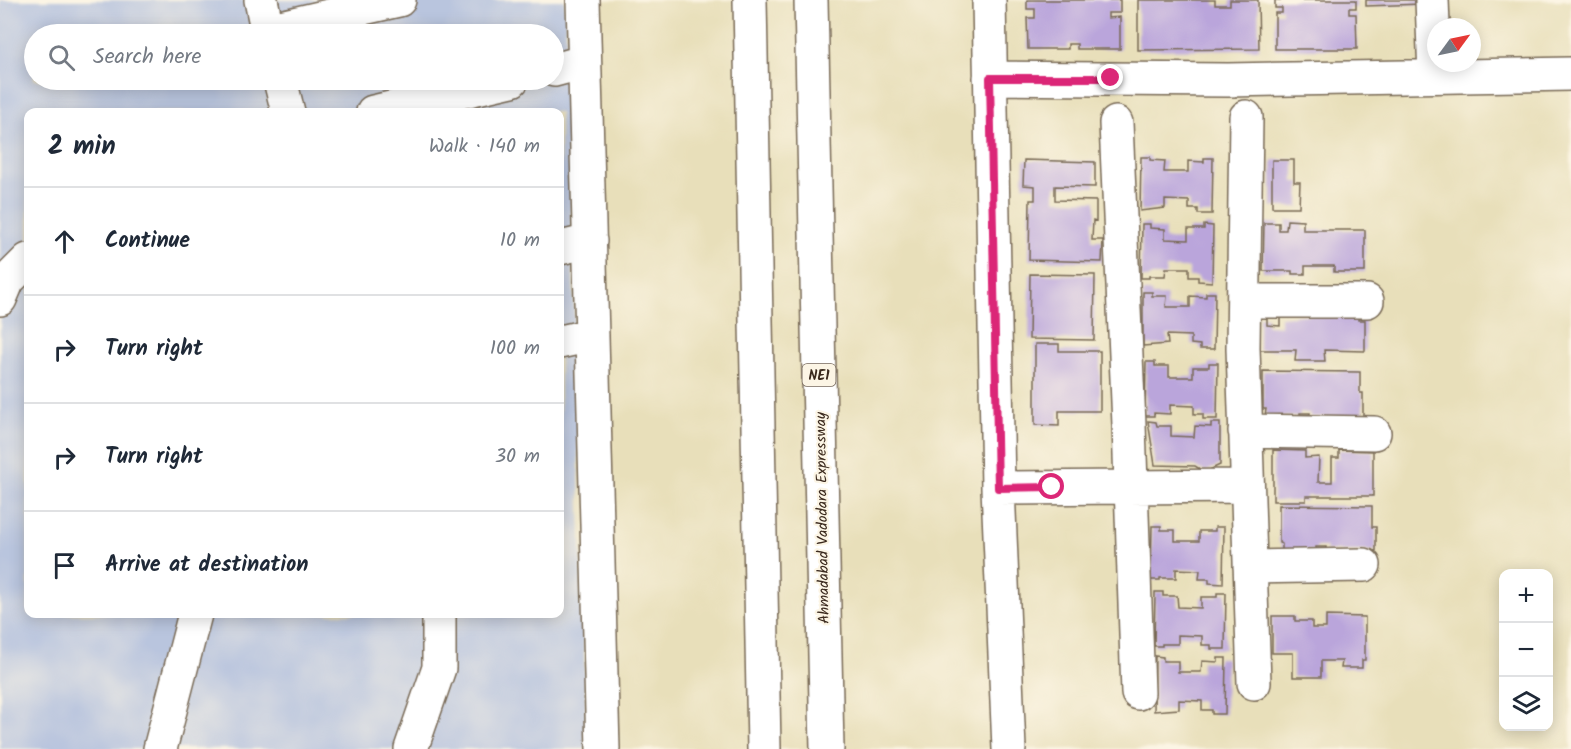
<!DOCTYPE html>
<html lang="en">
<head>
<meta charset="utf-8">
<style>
  body { margin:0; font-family:Kalam,sans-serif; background:#f2f2f3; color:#1f2937 }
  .controls { position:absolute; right:18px; bottom:18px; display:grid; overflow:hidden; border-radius:12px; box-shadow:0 3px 15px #0003 }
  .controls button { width:54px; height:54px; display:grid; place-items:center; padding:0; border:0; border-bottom:2px solid #e0e1e3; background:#fff; color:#1f2937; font:30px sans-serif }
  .compass { position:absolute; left:1427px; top:18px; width:54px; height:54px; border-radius:50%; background:#fff; box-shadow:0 3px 15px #0003; rotate:57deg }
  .stop { position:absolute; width:18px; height:18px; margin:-14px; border:4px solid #db2777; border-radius:50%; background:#fff }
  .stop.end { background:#db2777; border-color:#fff; box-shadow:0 2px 6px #0008 }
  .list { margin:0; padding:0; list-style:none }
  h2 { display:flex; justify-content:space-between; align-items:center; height:78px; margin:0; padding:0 24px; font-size:26px }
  h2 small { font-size:20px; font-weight:400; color:#747a83 }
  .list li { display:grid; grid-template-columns:39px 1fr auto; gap:18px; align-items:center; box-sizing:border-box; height:108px; padding:0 24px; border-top:2px solid #e0e1e3 }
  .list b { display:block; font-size:22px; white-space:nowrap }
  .list em { font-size:20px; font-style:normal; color:#747a83 }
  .icon { flex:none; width:33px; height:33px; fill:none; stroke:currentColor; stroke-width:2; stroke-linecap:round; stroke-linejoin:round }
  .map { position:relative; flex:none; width:1571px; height:749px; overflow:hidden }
  .search { position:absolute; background:#fff; box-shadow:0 3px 15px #0003; left:24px; top:24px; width:540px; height:66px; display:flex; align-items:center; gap:15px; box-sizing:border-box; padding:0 21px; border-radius:33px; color:#747a83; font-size:22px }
  .panel { position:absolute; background:#fff; box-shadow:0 3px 15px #0003; left:24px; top:108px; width:540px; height:510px; border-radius:12px }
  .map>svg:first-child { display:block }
  .industrial { fill:#b9c5de; fill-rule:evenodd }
  .building { fill:#baa5db }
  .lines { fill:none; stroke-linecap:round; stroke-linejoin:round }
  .minor-casing { stroke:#786955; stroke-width:36 }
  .highway-casing { stroke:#786955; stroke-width:36 }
  .minor { stroke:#fff; stroke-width:33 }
  .highway { stroke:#fff; stroke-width:33 }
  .route { stroke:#db2777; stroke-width:8 }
  .labels { text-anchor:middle; stroke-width:4.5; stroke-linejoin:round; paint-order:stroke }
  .shield { fill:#fcf5e5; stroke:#75675a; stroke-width:1.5 }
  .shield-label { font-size:14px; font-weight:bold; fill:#3b2a1e }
  .street-label { font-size:15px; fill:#3b2a1e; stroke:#fcf5e5 }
</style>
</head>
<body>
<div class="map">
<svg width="1571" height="749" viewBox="0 0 1571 749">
  <rect width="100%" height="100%" fill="#fcf5e5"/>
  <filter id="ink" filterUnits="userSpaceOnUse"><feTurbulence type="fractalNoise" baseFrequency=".0167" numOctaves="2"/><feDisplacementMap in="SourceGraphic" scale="12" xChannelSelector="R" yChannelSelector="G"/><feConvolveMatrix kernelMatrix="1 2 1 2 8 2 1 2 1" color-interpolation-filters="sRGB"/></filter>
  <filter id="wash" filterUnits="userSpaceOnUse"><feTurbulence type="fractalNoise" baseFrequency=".008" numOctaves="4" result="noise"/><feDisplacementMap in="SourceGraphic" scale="24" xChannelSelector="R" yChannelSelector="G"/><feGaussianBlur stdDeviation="1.35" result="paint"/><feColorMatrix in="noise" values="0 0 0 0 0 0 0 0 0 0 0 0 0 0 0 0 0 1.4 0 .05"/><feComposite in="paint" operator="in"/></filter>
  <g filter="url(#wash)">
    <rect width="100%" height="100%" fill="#e8dfba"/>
    <path class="industrial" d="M 0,0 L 565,0 L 587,749 L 0,749 ZM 34,34 L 554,34 L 554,80 L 34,80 ZM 28,112 L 560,112 L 560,614 L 28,614 Z"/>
    <g id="blocks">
      <path class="building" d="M 1027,0 L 1120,0 L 1120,13 L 1108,13 L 1108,18 L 1120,17 L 1120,49 L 1077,49 L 1077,44 L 1068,44 L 1068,49 L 1028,49 L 1027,18 L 1035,18 L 1035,9 L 1027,9 Z
        M 1138,0 L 1215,0 L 1215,5 L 1230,5 L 1230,0 L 1258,0 L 1259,49 L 1138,50 Z
        M 1275,0 L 1356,0 L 1356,8 L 1349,8 L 1349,14 L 1356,14 L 1357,49 L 1275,49 L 1275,13 L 1282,13 L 1282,8 L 1275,8 Z
        M 1366,0 L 1421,0 L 1422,4 L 1366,6 Z
        M 1141,157 L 1150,157 L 1150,160 L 1165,161 L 1164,172 L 1188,172 L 1188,161 L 1204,162 L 1204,158 L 1213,158 L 1212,214 L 1198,214 L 1198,209 L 1189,209 L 1189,201 L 1165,200 L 1165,208 L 1140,211 Z
        M 1024,160 L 1095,162 L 1095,187 L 1055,186 L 1055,200 L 1096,201 L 1096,221 L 1093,220 L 1092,240 L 1103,240 L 1102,262 L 1029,260 L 1030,200 L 1035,200 L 1035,186 L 1023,185 Z
        M 1272,160 L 1294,160 L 1294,182 L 1300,182 L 1299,207 L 1272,207 Z
        M 1287,220 L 1303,221 L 1303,230 L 1365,230 L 1365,272 L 1334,272 L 1334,266 L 1305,266 L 1305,274 L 1292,274 L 1292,271 L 1263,271 L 1264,223 L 1279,223 L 1279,230 L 1286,230 Z
        M 1142,224 L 1150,224 L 1150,228 L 1165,229 L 1165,239 L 1188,240 L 1188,229 L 1204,229 L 1204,225 L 1213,226 L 1212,282 L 1198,281 L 1198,277 L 1189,277 L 1189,268 L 1166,268 L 1165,276 L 1149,276 L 1149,278 L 1141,278 Z
        M 1030,274 L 1095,275 L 1094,340 L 1029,339 Z
        M 1143,292 L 1152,292 L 1152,296 L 1167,296 L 1166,307 L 1190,307 L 1190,296 L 1206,297 L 1206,293 L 1215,293 L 1214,349 L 1200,349 L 1200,345 L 1191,344 L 1191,336 L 1167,335 L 1168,344 L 1143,346 Z
        M 1358,310 L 1358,320 L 1365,320 L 1365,351 L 1324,350 L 1325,361 L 1295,361 L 1296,350 L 1259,350 L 1259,316 L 1267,317 L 1267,325 L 1280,326 L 1280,317 Z
        M 1035,344 L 1059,344 L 1059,351 L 1100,351 L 1100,411 L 1059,411 L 1059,426 L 1035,425 Z
        M 1146,362 L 1155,362 L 1155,366 L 1169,366 L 1169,377 L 1193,377 L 1193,367 L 1209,367 L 1209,363 L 1218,363 L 1217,419 L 1203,419 L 1203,414 L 1194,414 L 1194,406 L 1170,405 L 1170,414 L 1154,413 L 1154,416 L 1145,416 Z
        M 1263,371 L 1360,372 L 1360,393 L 1363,393 L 1363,417 L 1310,417 L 1310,413 L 1300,413 L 1300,417 L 1265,416 L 1266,409 L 1263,409 Z
        M 1148,421 L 1156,422 L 1157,426 L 1171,426 L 1171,436 L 1194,437 L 1195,426 L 1211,427 L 1211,423 L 1220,423 L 1220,465 L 1205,472 L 1195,466 L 1155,465 Z
        M 1273,450 L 1305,451 L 1305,458 L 1319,457 L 1318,482 L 1332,482 L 1332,458 L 1339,458 L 1339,450 L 1373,451 L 1373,496 L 1306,496 L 1306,501 L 1273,501 Z
        M 1279,505 L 1372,506 L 1372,527 L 1376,527 L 1376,551 L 1326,551 L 1326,547 L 1316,547 L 1316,551 L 1282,551 L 1282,544 L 1279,543 Z
        M 1152,526 L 1161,526 L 1161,530 L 1175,530 L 1175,541 L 1199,541 L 1199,531 L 1215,531 L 1215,527 L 1224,527 L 1223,584 L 1209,583 L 1209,579 L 1199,579 L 1200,570 L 1176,569 L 1176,578 L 1160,578 L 1160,580 L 1151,580 Z
        M 1155,592 L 1163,592 L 1163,596 L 1177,596 L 1178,607 L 1201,608 L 1201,597 L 1217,597 L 1217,593 L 1226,593 L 1225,649 L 1211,649 L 1211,645 L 1202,645 L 1202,636 L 1178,635 L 1178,644 L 1162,644 L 1162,646 L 1154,646 Z
        M 1272,616 L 1295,616 L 1295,621 L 1312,621 L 1312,628 L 1326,628 L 1326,616 L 1365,617 L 1365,660 L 1362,660 L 1362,668 L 1341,668 L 1342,661 L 1321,661 L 1321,677 L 1293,677 L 1293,653 L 1272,653 Z
        M 1155,656 L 1163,657 L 1163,661 L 1178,661 L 1178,672 L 1201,672 L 1202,661 L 1218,662 L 1218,658 L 1226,658 L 1225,714 L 1212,714 L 1212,710 L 1202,710 L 1202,701 L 1179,700 L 1179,709 L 1154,711 Z"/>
    </g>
  </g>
  <g filter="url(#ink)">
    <use href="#blocks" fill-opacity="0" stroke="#786955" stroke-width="1.5"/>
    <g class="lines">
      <g class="minor-casing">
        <path id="minor" d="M 261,0 L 268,34
          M 583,0 L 603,749
          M 989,0 L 998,488 L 1009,749
          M 1432,0 L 1435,75
          M 267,30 L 399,0
          M 554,70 L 584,62
          M 990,78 L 1228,80 L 1571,74
          M 280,80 L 288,112
          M 373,112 L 512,80
          M 1246,117 L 1243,348 L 1254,683
          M 1116,123 L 1129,425 L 1138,693
          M 560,248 L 590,241
          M 0,299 L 8,280 L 28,260
          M 1244,301 L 1367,301
          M 560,342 L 592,335
          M 1245,431 L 1374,433
          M 998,488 L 1247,486
          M 1250,567 L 1364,565
          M 160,749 L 195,614
          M 411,749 L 439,668 L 439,614"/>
      </g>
      <g class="highway-casing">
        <path id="highway" d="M 750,0 L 764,749
          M 811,0 L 827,749"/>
      </g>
      <use href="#minor" class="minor"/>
      <use href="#highway" class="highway"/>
    </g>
  </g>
  <g class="lines" filter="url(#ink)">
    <path class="route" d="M 1052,487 L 998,488 L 990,78 L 1111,78"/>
  </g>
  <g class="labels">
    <rect class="shield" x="802.5" y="364" width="33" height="22" rx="4.5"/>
    <g class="shield-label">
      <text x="819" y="380">NE1</text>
    </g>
    <g class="street-label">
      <text transform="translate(822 518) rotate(-91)" y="5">Ahmadabad Vadodara Expressway</text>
    </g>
  </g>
</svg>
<div class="controls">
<button>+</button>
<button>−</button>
<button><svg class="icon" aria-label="layers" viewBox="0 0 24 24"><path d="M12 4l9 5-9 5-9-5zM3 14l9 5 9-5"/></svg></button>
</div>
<svg class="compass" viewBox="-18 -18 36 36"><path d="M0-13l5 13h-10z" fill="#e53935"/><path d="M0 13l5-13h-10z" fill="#747a83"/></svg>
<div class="stop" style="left:1052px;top:487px"></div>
<div class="stop end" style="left:1111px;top:78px"></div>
<div class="search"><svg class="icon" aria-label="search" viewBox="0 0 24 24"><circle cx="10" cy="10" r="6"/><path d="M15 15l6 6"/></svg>Search here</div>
<section class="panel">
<h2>2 min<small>Walk · 140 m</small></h2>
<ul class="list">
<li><svg class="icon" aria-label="ahead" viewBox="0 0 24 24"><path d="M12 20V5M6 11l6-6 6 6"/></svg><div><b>Continue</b></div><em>10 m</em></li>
<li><svg class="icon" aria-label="right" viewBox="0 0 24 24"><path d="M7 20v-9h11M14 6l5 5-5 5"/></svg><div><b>Turn right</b></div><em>100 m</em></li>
<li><svg class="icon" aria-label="right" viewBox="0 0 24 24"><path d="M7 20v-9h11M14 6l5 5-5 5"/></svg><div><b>Turn right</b></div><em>30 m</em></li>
<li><svg class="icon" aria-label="arrive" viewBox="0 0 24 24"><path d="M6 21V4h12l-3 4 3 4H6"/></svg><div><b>Arrive at destination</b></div></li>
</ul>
</section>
</div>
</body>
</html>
